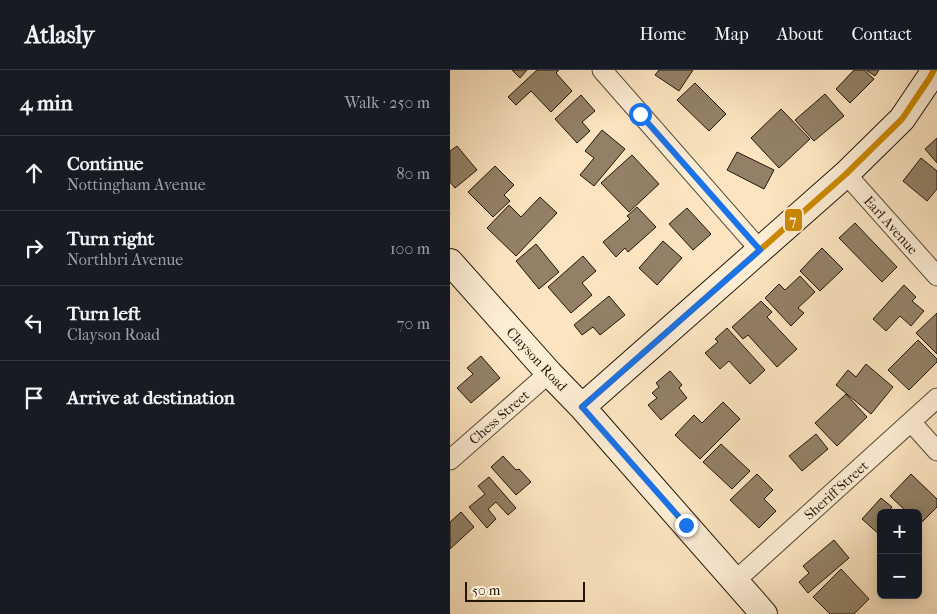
<!DOCTYPE html>
<html lang="en">
<head>
<meta charset="utf-8">
<style>
  body { margin:0; font-family:"IM FELL French Canon",serif; background:#242831; color:#f1f3f6 }
  .controls { position:absolute; right:15px; bottom:15px; display:grid; overflow:hidden; border-radius:8px; box-shadow:0 2px 12px #0003 }
  .controls button { width:45px; height:45px; display:grid; place-items:center; padding:0; border:0; border-bottom:1px solid #363941; background:#171b24; color:#f1f3f6; font:25px sans-serif }
  .scale { position:absolute; left:15px; bottom:12px; width:120px; box-sizing:border-box; padding-left:5px; border:2px solid #211608; border-top:0; font-size:14px; line-height:18px; white-space:nowrap; color:#211608; -webkit-text-stroke:4px #fcedd5; paint-order:stroke }
  .stop { position:absolute; width:15px; height:15px; margin:-11px; border:4px solid #1a73e8; border-radius:50%; background:#fff }
  .stop.end { background:#1a73e8; border-color:#fff; box-shadow:0 1px 5px #0008 }
  .list { margin:0; padding:0; list-style:none }
  h2 { display:flex; justify-content:space-between; align-items:center; height:65px; margin:0; padding:0 20px; font-size:21px }
  h2 small { font-size:16px; font-weight:400; color:#9ea1a6 }
  .list li { display:grid; grid-template-columns:32px 1fr auto; gap:15px; align-items:center; box-sizing:border-box; height:75px; padding:0 20px; border-top:1px solid #363941 }
  .list b { display:block; font-size:19px; white-space:nowrap }
  .list p { margin:0; font-size:16px; white-space:nowrap; color:#9ea1a6 }
  .list em { font-size:16px; font-style:normal; color:#9ea1a6 }
  .icon { flex:none; width:28px; height:28px; fill:none; stroke:currentColor; stroke-width:2; stroke-linecap:round; stroke-linejoin:round }
  .map { position:relative; flex:none; width:487px; height:544px; overflow:hidden }
  header { display:flex; align-items:center; gap:30px; box-sizing:border-box; height:70px; padding:0 25px; background:#171b24; border-bottom:1px solid #363941 }
  header strong { font-size:24px }
  nav { display:flex; gap:28px; margin-inline-start:auto; font-size:18px }
  main { display:flex }
  aside { flex:1; background:#171b24 }
  .map>svg:first-child { display:block }
  .building { fill:#928167; stroke:#211608 }
  .lines { fill:none; stroke-linecap:round; stroke-linejoin:round }
  .street-casing { stroke:#584a36; stroke-width:21 }
  .secondary-casing { stroke:#211608; stroke-width:28 }
  .street { stroke:#fcedd5; stroke-width:19 }
  .secondary { stroke:#fcedd5; stroke-width:26 }
  .bus-1-casing { stroke:#fcedd5; stroke-width:10 }
  .bus-1 { stroke:#cc8902; stroke-width:6 }
  .route { stroke:#1a73e8; stroke-width:6 }
  .labels { text-anchor:middle; stroke-width:4; stroke-linejoin:round; paint-order:stroke }
  .street-label { font-size:14px; fill:#211608; stroke:#fcedd5 }
  .line-badge { stroke:#fcedd5; stroke-width:2 }
  .badge-label { font-size:14px; text-anchor:middle; font-weight:bold; fill:#fff }
</style>
</head>
<body>
<header>
<strong>Atlasly</strong>
<nav><a>Home</a><a>Map</a><a>About</a><a>Contact</a></nav>
</header>
<main>
<aside>
<h2>4 min<small>Walk · 250 m</small></h2>
<ul class="list">
<li><svg class="icon" aria-label="ahead" viewBox="0 0 24 24"><path d="M12 20V5M6 11l6-6 6 6"/></svg><div><b>Continue</b><p>Nottingham Avenue</p></div><em>80 m</em></li>
<li><svg class="icon" aria-label="right" viewBox="0 0 24 24"><path d="M7 20v-9h11M14 6l5 5-5 5"/></svg><div><b>Turn right</b><p>Northbri Avenue</p></div><em>100 m</em></li>
<li><svg class="icon" aria-label="left" viewBox="0 0 24 24"><path d="M17 20v-9H6M10 6l-5 5 5 5"/></svg><div><b>Turn left</b><p>Clayson Road</p></div><em>70 m</em></li>
<li><svg class="icon" aria-label="arrive" viewBox="0 0 24 24"><path d="M6 21V4h12l-3 4 3 4H6"/></svg><div><b>Arrive at destination</b></div></li>
</ul>
</aside>
<div class="map">
<svg width="487" height="544" viewBox="0 0 487 544">
  <rect width="100%" height="100%" fill="#fbe4bf"/>
  <filter id="stains"><feTurbulence type="fractalNoise" baseFrequency=".004" numOctaves="4"/><feColorMatrix values="0 0 0 0 .2 0 0 0 0 .09 0 0 0 0 .02 0 0 0 .5 -.17"/></filter>
  <radialGradient id="worn" r=".72"><stop offset=".6" stop-color="#630" stop-opacity="0"/><stop offset="1" stop-color="#630" stop-opacity=".3"/></radialGradient>
  <path class="building" d="M 62,0 L 77,0 L 70,8 Z
    M 87,0 L 109,0 L 106,3 L 122,21 L 101,42 L 81,21 L 66,35 L 58,27 Z
    M 209,0 L 243,0 L 229,21 L 205,5 Z
    M 404,0 L 414,0 L 424,9 L 400,33 L 386,19 Z
    M 416,0 L 429,0 L 425,6 Z
    M 245,13 L 276,44 L 259,61 L 227,30 Z
    M 375,24 L 394,46 L 364,71 L 345,50 Z
    M 131,25 L 145,41 L 132,52 L 140,61 L 127,73 L 105,49 Z
    M 331,39 L 360,69 L 329,98 L 301,68 Z
    M 152,60 L 175,79 L 144,116 L 130,105 L 144,88 L 135,81 Z
    M 487,68 L 487,93 L 475,79 Z
    M 7,76 L 27,100 L 5,118 L 0,112 L 0,81 Z
    M 287,82 L 324,100 L 314,119 L 277,100 Z
    M 182,85 L 209,114 L 179,142 L 151,113 Z
    M 471,88 L 487,101 L 487,119 L 477,131 L 453,111 Z
    M 45,96 L 64,115 L 54,125 L 60,131 L 43,147 L 18,122 Z
    M 90,127 L 107,143 L 66,186 L 37,158 L 59,135 L 71,147 Z
    M 187,137 L 206,157 L 178,182 L 175,178 L 166,187 L 153,172 L 180,149 L 177,146 Z
    M 237,138 L 261,164 L 243,180 L 219,154 Z
    M 405,153 L 447,197 L 432,212 L 389,168 Z
    M 213,171 L 232,188 L 207,215 L 189,198 Z
    M 86,174 L 109,202 L 89,219 L 66,191 Z
    M 372,178 L 393,199 L 370,221 L 350,201 Z
    M 133,186 L 146,201 L 132,213 L 142,225 L 121,243 L 98,217 Z
    M 350,206 L 365,222 L 348,238 L 354,243 L 341,256 L 315,228 L 329,214 L 335,220 Z
    M 454,215 L 466,227 L 462,231 L 474,241 L 461,256 L 450,246 L 436,261 L 423,249 Z
    M 159,226 L 175,245 L 150,265 L 143,257 L 132,265 L 124,255 Z
    M 311,231 L 322,242 L 317,247 L 347,279 L 327,297 L 298,265 L 293,269 L 282,257 Z
    M 487,243 L 487,284 L 466,263 Z
    M 277,258 L 315,300 L 300,314 L 279,291 L 270,299 L 255,283 L 268,272 L 265,269 Z
    M 468,270 L 487,289 L 487,292 L 459,320 L 438,300 Z
    M 31,286 L 50,308 L 21,333 L 7,318 L 23,304 L 17,298 Z
    M 416,294 L 443,317 L 421,344 L 386,315 L 398,300 L 406,307 Z
    M 220,301 L 232,315 L 229,318 L 237,328 L 211,350 L 198,335 L 207,328 L 202,323 L 209,317 L 206,313 Z
    M 396,324 L 417,347 L 387,376 L 365,353 Z
    M 273,332 L 290,349 L 250,389 L 225,365 L 244,345 L 252,353 Z
    M 366,364 L 378,379 L 352,401 L 339,386 Z
    M 271,374 L 300,401 L 282,419 L 253,392 Z
    M 53,386 L 66,400 L 69,399 L 81,412 L 66,425 L 41,397 Z
    M 307,404 L 323,420 L 314,429 L 326,441 L 309,458 L 280,430 Z
    M 461,404 L 487,429 L 487,437 L 470,454 L 468,453 L 468,443 L 458,443 L 440,426 Z
    M 39,407 L 66,438 L 58,445 L 46,432 L 38,439 L 46,449 L 37,458 L 19,437 L 35,424 L 28,416 Z
    M 431,428 L 442,437 L 437,443 L 431,443 L 431,466 L 412,449 Z
    M 11,442 L 24,457 L 0,479 L 0,452 Z
    M 384,470 L 399,488 L 358,523 L 349,512 L 359,503 L 353,496 Z
    M 391,499 L 419,529 L 404,544 L 380,544 L 363,527 Z"/>
  <g class="lines">
    <g class="street-casing">
      <path id="street" d="M 152,0 L 310,180
        M 396,104 L 487,206
        M 461,352 L 487,381
        M 0,390 L 99,303
        M 285,511 L 487,328"/>
    </g>
    <g class="secondary-casing">
      <path id="secondary" d="M 0,192 L 99,303 L 132,337 L 314,544
        M 132,337 L 396,104 L 452,49 L 479,9 L 484,0"/>
    </g>
    <use href="#street" class="street"/>
    <use href="#secondary" class="secondary"/>
    <g class="bus-1-casing">
      <path id="bus-1" d="M 132,337 L 396,104 L 452,49 L 479,9 L 484,0"/>
    </g>
    <use href="#bus-1" class="bus-1"/>
  </g>
  <g class="lines">
    <path class="route" d="M 190,44 L 310,180 L 132,337 L 236,455"/>
  </g>
  <g class="labels">
    <g class="street-label">
      <text transform="translate(441 155) rotate(48)" y="5">Earl Avenue</text>
      <text transform="translate(87 289) rotate(47)" y="5">Clayson Road</text>
      <text transform="translate(49 347) rotate(-41)" y="5">Chess Street</text>
      <text transform="translate(386 420) rotate(-42)" y="5">Sheriff Street</text>
    </g>
  </g>
  <rect class="line-badge" x="334" y="138" width="19" height="24" rx="5" fill="#cc8902"/>
  <g class="badge-label">
    <text x="343" y="155">7</text>
  </g>
  <rect width="100%" height="100%" filter="url(#stains)"/>
  <rect width="100%" height="100%" fill="url(#worn)"/>
</svg>
<div class="controls">
<button>+</button>
<button>−</button>
</div>
<div class="scale">50 m</div>
<div class="stop" style="left:190px;top:44px"></div>
<div class="stop end" style="left:236px;top:455px"></div>
</div>
</main>
</body>
</html>
